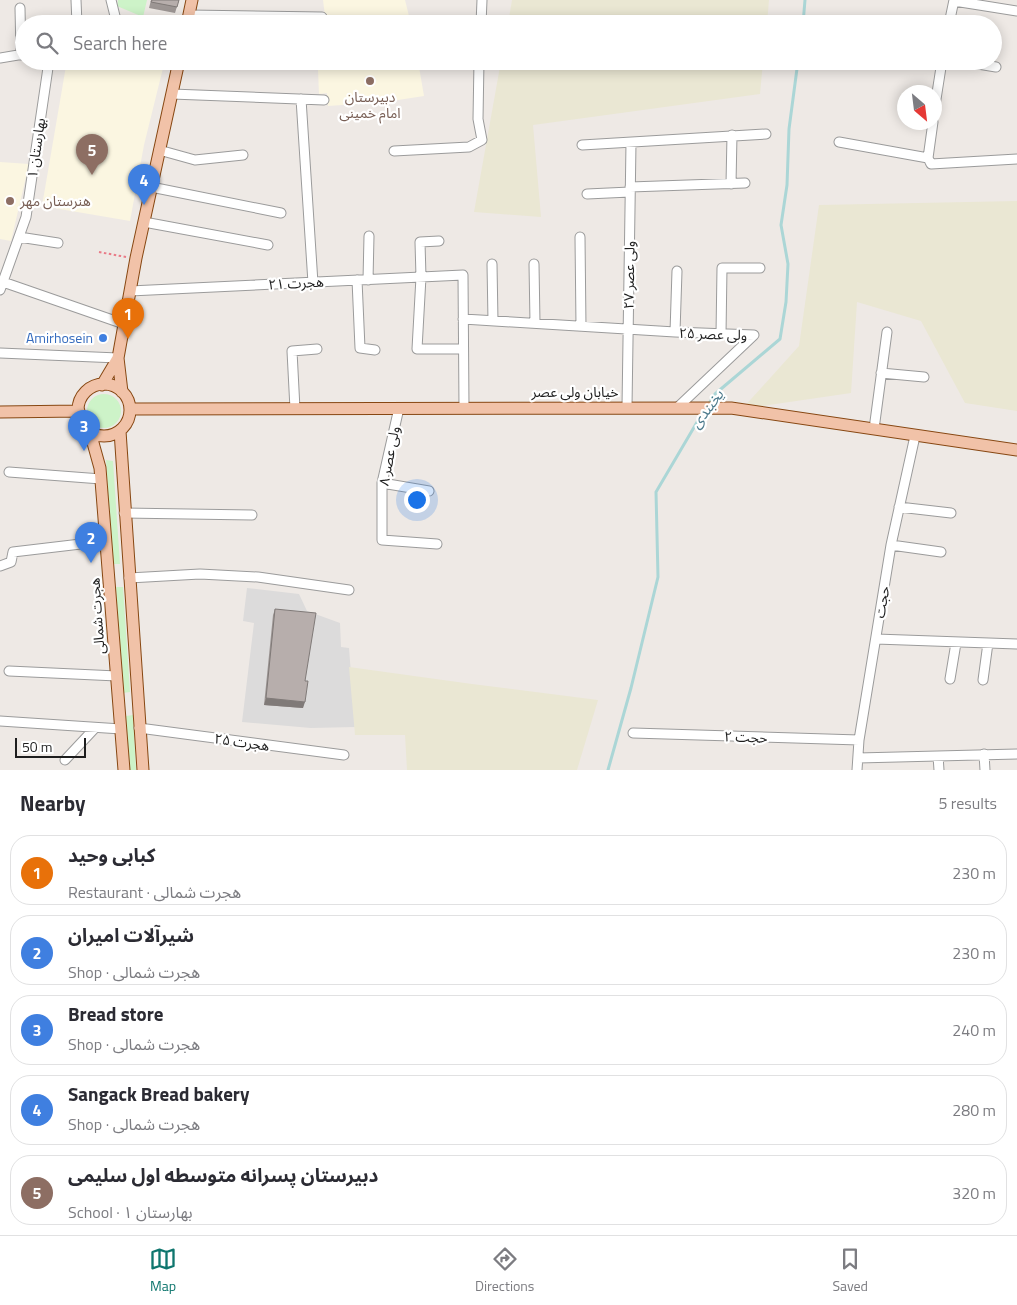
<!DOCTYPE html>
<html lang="en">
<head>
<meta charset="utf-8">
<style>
  body { margin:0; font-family:"Titillium Web","Noto Sans Arabic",sans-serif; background:#f7f7f7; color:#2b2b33 }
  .compass { position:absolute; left:897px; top:85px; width:45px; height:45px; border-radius:50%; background:#fff; box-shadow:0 2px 12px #0003; rotate:152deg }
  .scale { position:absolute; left:15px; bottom:12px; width:71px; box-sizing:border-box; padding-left:5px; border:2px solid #1e1e1e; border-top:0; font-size:14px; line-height:18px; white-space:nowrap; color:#1e1e1e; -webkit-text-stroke:4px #fff; paint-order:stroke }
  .you { position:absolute; left:416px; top:499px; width:18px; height:18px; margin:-12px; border:4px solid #fff; border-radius:50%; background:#1a73e8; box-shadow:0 0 0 8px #1a73e833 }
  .badge { display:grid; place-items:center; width:32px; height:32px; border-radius:50%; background:#0f766e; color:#fff; font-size:16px; font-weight:700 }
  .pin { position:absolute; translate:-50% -41px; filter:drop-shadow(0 1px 2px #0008) }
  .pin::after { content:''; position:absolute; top:26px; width:18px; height:15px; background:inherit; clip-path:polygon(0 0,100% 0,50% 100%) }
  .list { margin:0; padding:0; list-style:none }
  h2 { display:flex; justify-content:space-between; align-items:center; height:65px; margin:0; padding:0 20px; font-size:21px }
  h2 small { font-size:16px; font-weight:400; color:#7c7c81 }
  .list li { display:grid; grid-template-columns:32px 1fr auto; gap:15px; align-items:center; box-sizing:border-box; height:70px; margin:0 10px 10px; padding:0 10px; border:1px solid #e1e1e2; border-radius:20px }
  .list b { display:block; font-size:19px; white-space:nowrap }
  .list p { margin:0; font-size:16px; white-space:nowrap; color:#7c7c81 }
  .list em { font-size:16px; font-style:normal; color:#7c7c81 }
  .icon { flex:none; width:28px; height:28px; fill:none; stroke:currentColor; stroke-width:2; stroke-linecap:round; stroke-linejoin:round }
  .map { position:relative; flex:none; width:1017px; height:770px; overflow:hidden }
  .search { position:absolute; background:#fff; box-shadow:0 2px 12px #0003; left:15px; right:15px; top:15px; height:55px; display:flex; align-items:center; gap:12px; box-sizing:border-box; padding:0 18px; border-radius:28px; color:#7c7c81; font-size:19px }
  .sheet { height:465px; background:#fff }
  nav { display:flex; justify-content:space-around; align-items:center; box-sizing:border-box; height:70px; border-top:1px solid #e1e1e2; background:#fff; font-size:14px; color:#7c7c81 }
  nav a { display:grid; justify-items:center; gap:2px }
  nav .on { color:#0f766e }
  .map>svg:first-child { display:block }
  .residential { fill:#dcdbdb }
  .education { fill:#fbf6e1 }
  .farmland { fill:#eae7d3 }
  .park { fill:#cdf3c8 }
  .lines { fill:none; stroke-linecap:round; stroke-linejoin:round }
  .stream { stroke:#abd6d6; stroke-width:3 }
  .minor-casing { stroke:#9b9b9b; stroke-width:11 }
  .major-casing { stroke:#874712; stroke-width:13 }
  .path { stroke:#e97b87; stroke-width:2; stroke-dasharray:2.5 2.5; stroke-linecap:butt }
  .minor { stroke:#fff; stroke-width:9 }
  .major { stroke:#f1c2a8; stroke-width:11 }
  .wall { fill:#9d9694 }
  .shaded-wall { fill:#807a78 }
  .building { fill:#b7aeac; stroke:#807a78 }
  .education-dot { fill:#8d6e63; stroke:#fff; stroke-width:2 }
  .shop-dot { fill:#3f7fe0; stroke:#fff; stroke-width:2 }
  .labels { text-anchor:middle; stroke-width:4.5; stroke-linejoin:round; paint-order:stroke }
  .education-label { font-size:14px; fill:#785e54; stroke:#fff }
  .street-label { font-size:14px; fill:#1e1e1e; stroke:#fff }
  .shop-label { font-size:14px; fill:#366cbe; stroke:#fff; text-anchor:end }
  .water-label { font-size:15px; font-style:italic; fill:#4c7a8c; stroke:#fff }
</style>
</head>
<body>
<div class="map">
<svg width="1017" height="770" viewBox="0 0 1017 770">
  <rect width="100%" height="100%" fill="#eee9e5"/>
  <path class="residential" d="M 247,588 L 299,594 L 307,611 L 340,623 L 341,647 L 349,648 L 355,727 L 311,728 L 242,722 L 254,623 L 243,621 Z"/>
  <path class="education" d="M 323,0 L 405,0 L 411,24 L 326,24 Z
    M 96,61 L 144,61 L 164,64 L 144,145 L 130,221 L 42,206 L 66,66 L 86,70 Z
    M 332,61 L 418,61 L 424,96 L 385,102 L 328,106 L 327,93 L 319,94 L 318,70 L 333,69 Z
    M 0,162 L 29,164 L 11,241 L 0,239 Z"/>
  <path class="farmland" d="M 512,0 L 769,0 L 767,24 L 508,24 Z
    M 501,61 L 763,61 L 760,94 L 533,125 L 541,217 L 474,212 Z
    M 1017,201 L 1017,411 L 965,403 L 921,321 L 857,302 L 851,393 L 742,409 L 799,346 L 819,205 Z
    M 349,667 L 472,684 L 598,700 L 577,770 L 407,770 L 405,735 L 355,735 Z"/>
  <path class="park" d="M 118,0 L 147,0 L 143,17 L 117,6 Z
    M87 411a17 17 0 1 1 34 0a17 17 0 1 1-34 0Z
    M 106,460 L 113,461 L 120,564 L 113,564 Z
    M 116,587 L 123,587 L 130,692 L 123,693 Z
    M 133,715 L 136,770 L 130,770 L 126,716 Z"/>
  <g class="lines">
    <path class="stream" d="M 803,24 L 805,0
      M 708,405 L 715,394 L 780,339 L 786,302 L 788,264 L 781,225 L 787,185 L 789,129 L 798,61
      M 608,770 L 631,688 L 658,577 L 656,492 L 703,412"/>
    <g class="minor-casing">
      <path id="minor" d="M 76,0 L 77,24
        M 111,0 L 116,20
        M 954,1 L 1017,11
        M 20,8 L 21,55
        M 189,15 L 322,17
        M 111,24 L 116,20 L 138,24
        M 481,24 L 482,0
        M 949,24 L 954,0
        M 0,58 L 24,54
        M 960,61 L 996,67
        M 172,94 L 324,100
        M 301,99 L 313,283
        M 934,112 L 942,61
        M 933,122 L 928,158 L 931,164 L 1017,159
        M 839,142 L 928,158
        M 582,145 L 766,134
        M 159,150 L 195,160 L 243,155
        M 394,151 L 469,147 L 482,140 L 478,119 L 479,61
        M 731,184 L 732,135
        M 151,187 L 281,213
        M 630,187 L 745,183
        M 587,194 L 630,192
        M 144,222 L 268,245
        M 19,237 L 58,243
        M 580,237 L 581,326
        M 439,241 L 420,242 L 421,277 L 417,349 L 463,349
        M 492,264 L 493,321
        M 534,264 L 535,323
        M 357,280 L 360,348 L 375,350
        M 368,280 L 369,236
        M 3,282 L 124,324
        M 0,290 L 26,217 L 49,61
        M 130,291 L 463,275 L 464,408
        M 463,319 L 675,332 L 754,335 L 678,407
        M 675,332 L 677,271
        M 721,334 L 722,268 L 760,268
        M 0,353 L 118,358
        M 881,373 L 924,377
        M 627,407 L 631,143
        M 399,408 L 382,483 L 382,540 L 437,544
        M 295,409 L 292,351 L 317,349
        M 874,429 L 887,332
        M 9,472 L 101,479
        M 382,483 L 429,491
        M 899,507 L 951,513
        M 124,513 L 252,515
        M 891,545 L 941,552
        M 0,566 L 11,562 L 13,552 L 106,541
        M 129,578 L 200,574 L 258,577 L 349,590
        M 876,639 L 1017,644
        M 9,671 L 117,676
        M 950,679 L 956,643
        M 983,680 L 988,643
        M 0,721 L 121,729
        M 139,728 L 344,755
        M 633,733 L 859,740
        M 984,754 L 985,770
        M 938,756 L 939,770
        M 858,758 L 1017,754
        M 65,760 L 95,728
        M 857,770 L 859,740 L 891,545 L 915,436"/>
    </g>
    <g class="major-casing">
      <path id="major" d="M 187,24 L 192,0
        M 118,358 L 122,392
        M78 410a26 26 0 1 1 52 0a26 26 0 1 1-52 0Z
        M 102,385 L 118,358 L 136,258 L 179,61
        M 130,409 L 731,408 L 1017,450
        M 0,412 L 79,411
        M 120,431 L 143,770
        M 90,432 L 100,468 L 124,770"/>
    </g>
    <path class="path" d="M 99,252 L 126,257"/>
    <use href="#minor" class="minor"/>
    <use href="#major" class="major"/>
  </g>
  <path class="wall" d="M 151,0 L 179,0 L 175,13 L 149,8 Z
    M 275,609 L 305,681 L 303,708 L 264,705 L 273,615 Z"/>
  <path class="shaded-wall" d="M 266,698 L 305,702 L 303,708 L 264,705 Z"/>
  <path class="building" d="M 152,0 L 179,0 L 177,7 L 151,2 Z
    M 275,609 L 316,613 L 305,681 L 308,681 L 305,702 L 266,698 Z"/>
  <g class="education-dot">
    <circle cx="370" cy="81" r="5"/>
    <circle cx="10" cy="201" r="5"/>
  </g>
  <circle class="shop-dot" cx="103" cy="338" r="5"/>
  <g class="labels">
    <g class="education-label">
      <text x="370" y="102">دبیرستان<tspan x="370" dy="16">امام خمینی</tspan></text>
      <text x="20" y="206" text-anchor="start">هنرستان مهر</text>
    </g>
    <g class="street-label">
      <text transform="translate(36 148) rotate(-82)" y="5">بهارستان ۱</text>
      <text transform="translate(629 275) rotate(-89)" y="5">ولی عصر ۲۷</text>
      <text transform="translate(296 283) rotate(-3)" y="5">هجرت ۲۱</text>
      <text transform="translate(713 334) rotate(2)" y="5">ولی عصر ۲۵</text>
      <text x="575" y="397">خیابان ولی عصر</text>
      <text transform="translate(389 456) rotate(-79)" y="5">ولی عصر ۸</text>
      <text transform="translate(882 602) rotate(-80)" y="5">حجت</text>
      <text transform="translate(97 616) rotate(-94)" y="5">هجرت شمالی</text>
      <text transform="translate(746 737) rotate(2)" y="5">حجت ۲</text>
      <text transform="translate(242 742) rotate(8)" y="5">هجرت ۲۵</text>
    </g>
    <g class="shop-label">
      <text x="93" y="343">Amirhosein</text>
    </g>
    <g class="water-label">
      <text transform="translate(707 409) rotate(-53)" y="5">یخبندی</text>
    </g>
  </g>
</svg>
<svg class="compass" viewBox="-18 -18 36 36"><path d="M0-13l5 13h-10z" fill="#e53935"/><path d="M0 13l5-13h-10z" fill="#7c7c81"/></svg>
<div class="scale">50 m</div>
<div class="you"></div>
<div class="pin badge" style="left:128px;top:339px;background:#e8710a">1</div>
<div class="pin badge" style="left:91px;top:563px;background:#3f7fe0">2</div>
<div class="pin badge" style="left:84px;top:451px;background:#3f7fe0">3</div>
<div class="pin badge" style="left:144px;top:205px;background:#3f7fe0">4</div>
<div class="pin badge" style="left:92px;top:175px;background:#8d6e63">5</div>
<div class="search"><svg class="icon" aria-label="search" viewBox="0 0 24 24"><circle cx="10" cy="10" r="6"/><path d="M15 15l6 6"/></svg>Search here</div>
</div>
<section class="sheet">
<h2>Nearby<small>5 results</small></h2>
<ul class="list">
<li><span class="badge" style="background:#e8710a">1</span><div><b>کبابی وحید</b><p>Restaurant · هجرت شمالی</p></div><em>230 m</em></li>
<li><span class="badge" style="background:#3f7fe0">2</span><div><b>شیرآلات امیران</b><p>Shop · هجرت شمالی</p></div><em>230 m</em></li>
<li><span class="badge" style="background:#3f7fe0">3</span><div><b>Bread store</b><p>Shop · هجرت شمالی</p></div><em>240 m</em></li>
<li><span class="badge" style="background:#3f7fe0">4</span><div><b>Sangack Bread bakery</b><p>Shop · هجرت شمالی</p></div><em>280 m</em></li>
<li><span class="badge" style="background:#8d6e63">5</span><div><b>دبیرستان پسرانه متوسطه اول سلیمی</b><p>School · بهارستان ۱</p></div><em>320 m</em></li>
</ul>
</section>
<nav>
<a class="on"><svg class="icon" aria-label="map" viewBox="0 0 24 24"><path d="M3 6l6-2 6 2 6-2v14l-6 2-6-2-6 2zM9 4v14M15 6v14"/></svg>Map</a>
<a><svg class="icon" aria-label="directions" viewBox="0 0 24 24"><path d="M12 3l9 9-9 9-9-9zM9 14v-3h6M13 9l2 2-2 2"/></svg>Directions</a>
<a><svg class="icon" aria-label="saved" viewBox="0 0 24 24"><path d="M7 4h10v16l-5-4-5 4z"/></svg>Saved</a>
</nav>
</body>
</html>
